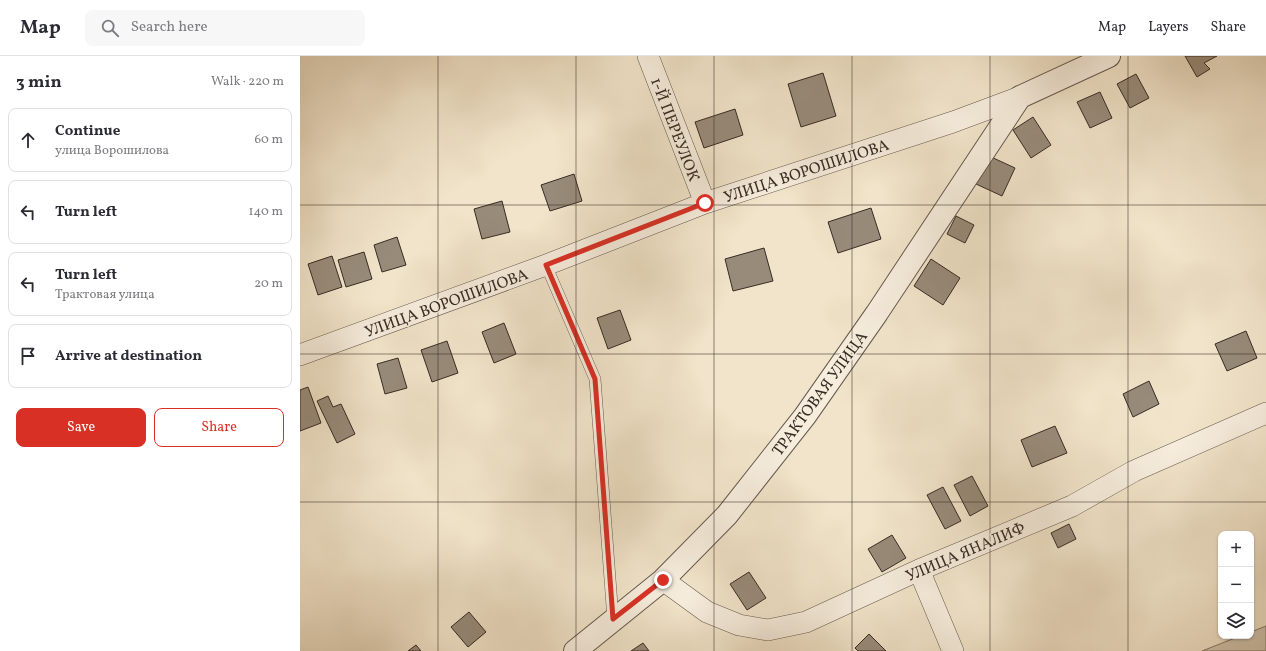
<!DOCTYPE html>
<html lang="en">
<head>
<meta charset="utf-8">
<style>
  body { margin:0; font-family:Vollkorn,serif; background:#f7f7f7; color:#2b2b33 }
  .controls { position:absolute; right:12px; bottom:12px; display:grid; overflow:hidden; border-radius:8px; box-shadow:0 1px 3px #0004 }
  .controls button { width:36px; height:36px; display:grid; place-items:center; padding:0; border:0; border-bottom:1px solid #e1e1e2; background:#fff; color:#2b2b33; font:20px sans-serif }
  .stop { position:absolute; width:12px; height:12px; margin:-9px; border:3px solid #d93025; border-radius:50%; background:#fff }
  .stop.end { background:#d93025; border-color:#fff; box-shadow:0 1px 4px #0008 }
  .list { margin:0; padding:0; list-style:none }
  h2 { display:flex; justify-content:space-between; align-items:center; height:52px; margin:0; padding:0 16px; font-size:17px }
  h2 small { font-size:13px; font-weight:400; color:#7c7c81 }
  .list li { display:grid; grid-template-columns:26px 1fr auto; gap:12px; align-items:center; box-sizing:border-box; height:64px; margin:0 8px 8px; padding:0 8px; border:1px solid #e1e1e2; border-radius:8px }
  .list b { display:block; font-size:15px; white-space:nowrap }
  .list p { margin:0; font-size:13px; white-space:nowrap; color:#7c7c81 }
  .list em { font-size:13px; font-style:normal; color:#7c7c81 }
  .actions { display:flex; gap:8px; padding:12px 16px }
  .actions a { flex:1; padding:9px 0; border:1px solid #d93025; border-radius:8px; text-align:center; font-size:14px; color:#d93025 }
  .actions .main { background:#d93025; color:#fff }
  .icon { flex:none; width:22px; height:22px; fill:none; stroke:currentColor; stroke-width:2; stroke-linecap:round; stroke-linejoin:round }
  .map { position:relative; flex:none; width:966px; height:595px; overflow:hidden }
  header { display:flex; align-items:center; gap:24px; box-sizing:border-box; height:56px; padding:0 20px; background:#fff; border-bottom:1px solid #e1e1e2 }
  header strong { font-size:19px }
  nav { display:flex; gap:22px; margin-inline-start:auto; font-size:14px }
  .search { width:280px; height:36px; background:#f7f7f7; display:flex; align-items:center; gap:10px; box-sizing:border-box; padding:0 14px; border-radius:8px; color:#7c7c81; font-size:15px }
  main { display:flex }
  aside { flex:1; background:#fff }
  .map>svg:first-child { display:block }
  .green { fill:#d1c5ae; stroke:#847869 }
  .building { fill:#988b7a; stroke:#372b24 }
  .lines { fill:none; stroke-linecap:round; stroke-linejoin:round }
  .service-casing { stroke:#66594e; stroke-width:12 }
  .minor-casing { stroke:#66594e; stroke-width:22 }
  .tertiary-casing { stroke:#66594e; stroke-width:24 }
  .service { stroke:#f6eddd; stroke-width:11 }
  .minor { stroke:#f6eddd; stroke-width:21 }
  .tertiary { stroke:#f6eddd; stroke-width:22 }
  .route { stroke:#d93025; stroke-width:5 }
  .grid { fill:none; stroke:#372b24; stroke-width:1; stroke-opacity:0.55 }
  .labels { text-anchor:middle; stroke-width:3; stroke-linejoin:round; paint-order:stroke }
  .street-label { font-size:16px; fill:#372b24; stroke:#f6eddd }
</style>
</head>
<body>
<header>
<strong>Map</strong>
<div class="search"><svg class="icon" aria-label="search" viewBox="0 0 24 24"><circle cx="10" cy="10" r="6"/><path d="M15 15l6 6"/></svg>Search here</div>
<nav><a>Map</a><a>Layers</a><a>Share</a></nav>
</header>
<main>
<aside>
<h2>3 min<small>Walk · 220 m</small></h2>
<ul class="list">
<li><svg class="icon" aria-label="ahead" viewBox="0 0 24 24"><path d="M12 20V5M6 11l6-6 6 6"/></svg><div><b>Continue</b><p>улица Ворошилова</p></div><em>60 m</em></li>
<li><svg class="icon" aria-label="left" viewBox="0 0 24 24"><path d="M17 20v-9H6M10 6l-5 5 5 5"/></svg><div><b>Turn left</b></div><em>140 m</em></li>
<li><svg class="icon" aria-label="left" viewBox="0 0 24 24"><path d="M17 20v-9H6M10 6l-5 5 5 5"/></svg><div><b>Turn left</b><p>Трактовая улица</p></div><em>20 m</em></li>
<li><svg class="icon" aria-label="arrive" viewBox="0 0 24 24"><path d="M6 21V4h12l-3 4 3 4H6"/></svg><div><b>Arrive at destination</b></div></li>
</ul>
<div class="actions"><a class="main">Save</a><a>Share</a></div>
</aside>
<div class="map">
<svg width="966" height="595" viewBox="0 0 966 595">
  <rect width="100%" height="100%" fill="#f1e4ca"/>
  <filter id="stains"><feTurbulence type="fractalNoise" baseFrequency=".005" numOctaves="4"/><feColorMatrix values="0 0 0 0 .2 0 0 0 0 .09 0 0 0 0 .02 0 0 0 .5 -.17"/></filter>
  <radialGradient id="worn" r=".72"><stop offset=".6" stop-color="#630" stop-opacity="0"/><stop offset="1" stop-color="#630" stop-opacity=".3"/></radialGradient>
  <path class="green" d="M 966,570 L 966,595 L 902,595 L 940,580 L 951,580 L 951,576 Z"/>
  <path class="building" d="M 885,0 L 917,0 L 904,7 L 910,13 L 897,21 Z
    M 523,17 L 536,60 L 501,71 L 488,28 Z
    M 836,18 L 849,42 L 830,52 L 817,28 Z
    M 800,36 L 812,62 L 790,72 L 777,46 Z
    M 435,53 L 443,79 L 404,92 L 395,66 Z
    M 733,61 L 751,89 L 731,102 L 713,74 Z
    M 689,100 L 715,112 L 702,140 L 676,128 Z
    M 274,118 L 282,145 L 250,155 L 241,129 Z
    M 202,145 L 210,176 L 182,183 L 174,153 Z
    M 571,152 L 581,183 L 538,197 L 528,166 Z
    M 656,160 L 674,169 L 665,187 L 647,178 Z
    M 97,181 L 106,209 L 82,216 L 74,189 Z
    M 464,192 L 473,225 L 433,235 L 425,203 Z
    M 64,196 L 72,223 L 46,231 L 38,204 Z
    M 32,200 L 42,231 L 18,239 L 8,208 Z
    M 631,203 L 660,222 L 643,249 L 614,230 Z
    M 320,254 L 331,284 L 308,293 L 297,262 Z
    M 204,267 L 216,298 L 194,307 L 182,276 Z
    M 946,275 L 957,302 L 927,315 L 915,288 Z
    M 147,285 L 158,317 L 132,326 L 121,294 Z
    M 98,302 L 107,332 L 85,338 L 77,308 Z
    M 849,325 L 859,348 L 833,361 L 823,338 Z
    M 8,331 L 21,367 L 0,375 L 0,334 Z
    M 28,340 L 33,351 L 41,348 L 55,378 L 37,387 L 17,345 Z
    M 755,370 L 767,397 L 732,411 L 721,384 Z
    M 672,420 L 688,450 L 670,460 L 654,429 Z
    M 643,431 L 661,465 L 645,473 L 627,439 Z
    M 769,468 L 776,483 L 758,492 L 751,477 Z
    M 592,479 L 606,502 L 582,516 L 568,493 Z
    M 449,516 L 466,542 L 447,554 L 430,528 Z
    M 169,556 L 186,576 L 168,591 L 151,571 Z
    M 569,578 L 586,595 L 558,595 L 555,592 Z
    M 343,587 L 349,595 L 331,595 Z
    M 116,589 L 121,595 L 108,595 Z"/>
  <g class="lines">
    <g class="service-casing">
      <path id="service" d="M 246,209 L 295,323 L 313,563"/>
    </g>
    <g class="minor-casing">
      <path id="minor" d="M 348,0 L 405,147
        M 0,299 L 246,209 L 405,147 L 653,66 L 720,41
        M 619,514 L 653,595
        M 363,524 L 407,556 L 439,569 L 468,574 L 506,566 L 619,514 L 772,450 L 834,415 L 966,357"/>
    </g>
    <g class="tertiary-casing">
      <path id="tertiary" d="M 275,595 L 363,524 L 427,459 L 505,360 L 577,257 L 720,41 L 809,0"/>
    </g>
    <use href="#service" class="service"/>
    <use href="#minor" class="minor"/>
    <use href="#tertiary" class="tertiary"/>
  </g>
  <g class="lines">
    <path class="route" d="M 363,524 L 313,563 L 295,323 L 246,209 L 405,147"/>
  </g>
  <path class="grid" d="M 138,0 L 138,595M 276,0 L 276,595M 414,0 L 414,595M 552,0 L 552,595M 690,0 L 690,595M 828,0 L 828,595M 0,149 L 966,149M 0,298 L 966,298M 0,446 L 966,446"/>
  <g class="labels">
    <g class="street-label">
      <text transform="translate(376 73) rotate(69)" y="6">1-Й ПЕРЕУЛОК</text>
      <text transform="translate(506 114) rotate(-18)" y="6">УЛИЦА ВОРОШИЛОВА</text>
      <text transform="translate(146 246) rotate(-20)" y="6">УЛИЦА ВОРОШИЛОВА</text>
      <text transform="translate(519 337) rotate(-54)" y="6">ТРАКТОВАЯ УЛИЦА</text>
      <text transform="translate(665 495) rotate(-23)" y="6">УЛИЦА ЯНАЛИФ</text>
    </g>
  </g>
  <rect width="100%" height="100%" filter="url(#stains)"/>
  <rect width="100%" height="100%" fill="url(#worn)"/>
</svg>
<div class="controls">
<button>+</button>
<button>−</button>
<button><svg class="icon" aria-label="layers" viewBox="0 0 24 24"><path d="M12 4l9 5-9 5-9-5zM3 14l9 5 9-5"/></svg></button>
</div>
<div class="stop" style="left:405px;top:147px"></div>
<div class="stop end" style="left:363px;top:524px"></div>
</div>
</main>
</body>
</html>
